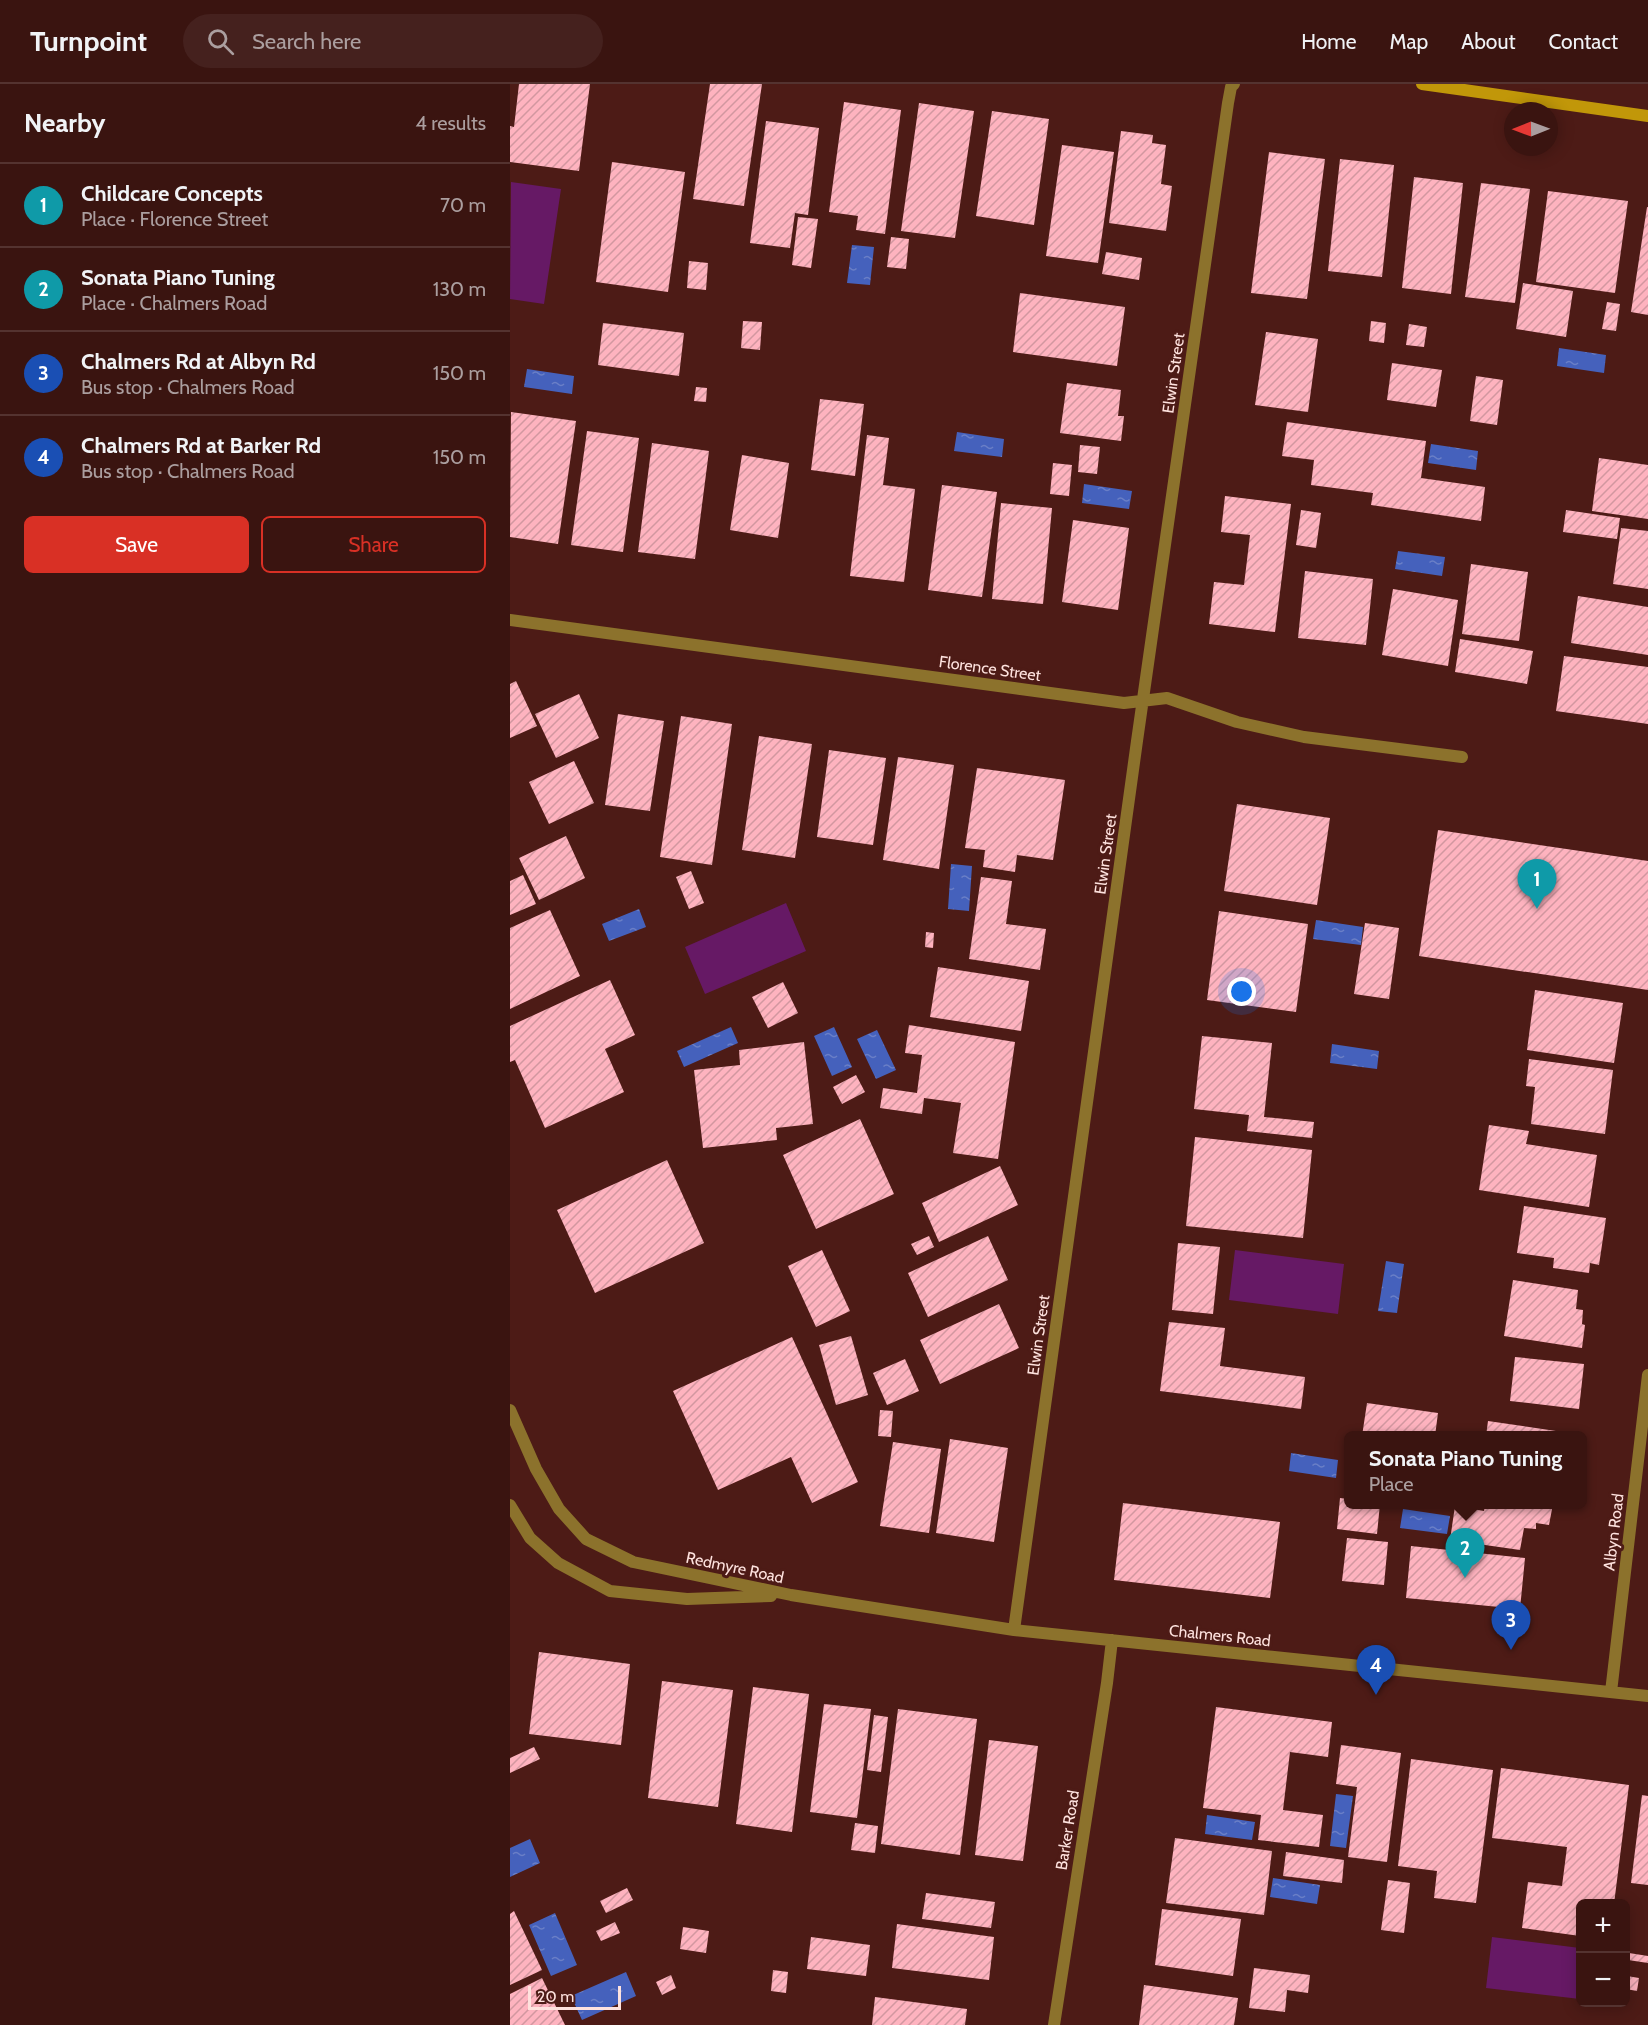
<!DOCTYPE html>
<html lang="en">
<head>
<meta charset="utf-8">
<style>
  body { margin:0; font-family:Cabin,sans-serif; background:#45211e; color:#f1f3f6 }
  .controls { position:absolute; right:18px; bottom:18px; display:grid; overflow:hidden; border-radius:9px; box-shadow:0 3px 15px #0003 }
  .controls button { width:54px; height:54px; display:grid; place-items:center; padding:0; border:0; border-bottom:2px solid #543330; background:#3a1410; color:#f1f3f6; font:30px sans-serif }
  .compass { position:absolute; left:994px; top:18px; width:54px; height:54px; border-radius:50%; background:#3a1410; box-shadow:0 3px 15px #0003; rotate:269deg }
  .scale { position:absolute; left:18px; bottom:15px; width:93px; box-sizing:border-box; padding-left:6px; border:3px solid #fee2de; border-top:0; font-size:16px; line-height:21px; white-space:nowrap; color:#fee2de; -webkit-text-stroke:4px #4d1b16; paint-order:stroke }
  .you { position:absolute; left:732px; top:908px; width:21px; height:21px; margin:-15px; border:4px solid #fff; border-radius:50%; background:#1a73e8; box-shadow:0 0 0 9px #1a73e833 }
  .badge { display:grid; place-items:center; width:39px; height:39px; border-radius:50%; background:#d93025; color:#fff; font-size:20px; font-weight:700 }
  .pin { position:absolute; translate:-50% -50px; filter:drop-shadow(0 2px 3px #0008) }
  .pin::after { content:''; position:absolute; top:32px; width:21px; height:18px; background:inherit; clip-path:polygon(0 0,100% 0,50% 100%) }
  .popup { position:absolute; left:834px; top:1347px; width:243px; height:78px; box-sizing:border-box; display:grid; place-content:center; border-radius:9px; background:#3a1410; filter:drop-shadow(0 2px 4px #0005); font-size:20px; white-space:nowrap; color:#ab9e9f }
  .popup b { font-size:22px; color:#f1f3f6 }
  .popup::after { content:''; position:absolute; left:50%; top:100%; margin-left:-12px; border:12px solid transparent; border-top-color:#3a1410 }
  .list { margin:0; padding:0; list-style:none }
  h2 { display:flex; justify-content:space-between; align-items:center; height:78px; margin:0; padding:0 24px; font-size:26px }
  h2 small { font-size:20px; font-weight:400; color:#ab9e9f }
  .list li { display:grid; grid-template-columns:39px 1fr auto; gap:18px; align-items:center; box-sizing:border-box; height:84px; padding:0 24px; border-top:2px solid #543330 }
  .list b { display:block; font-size:22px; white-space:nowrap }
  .list p { margin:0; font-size:20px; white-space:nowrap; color:#ab9e9f }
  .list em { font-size:20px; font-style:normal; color:#ab9e9f }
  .actions { display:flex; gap:12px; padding:18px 24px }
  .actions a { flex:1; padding:14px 0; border:2px solid #d93025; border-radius:9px; text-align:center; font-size:21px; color:#d93025 }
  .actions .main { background:#d93025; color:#fff }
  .icon { flex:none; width:33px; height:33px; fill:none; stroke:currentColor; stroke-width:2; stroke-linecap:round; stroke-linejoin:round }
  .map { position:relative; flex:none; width:1138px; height:1941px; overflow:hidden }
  header { display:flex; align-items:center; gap:36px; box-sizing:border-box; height:84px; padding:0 30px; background:#3a1410; border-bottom:2px solid #543330 }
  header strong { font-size:28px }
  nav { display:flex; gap:33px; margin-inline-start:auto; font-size:21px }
  .search { width:420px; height:54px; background:#45211e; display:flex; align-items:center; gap:15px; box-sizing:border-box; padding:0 21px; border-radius:33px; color:#ab9e9f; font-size:22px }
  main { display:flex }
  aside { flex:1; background:#3a1410 }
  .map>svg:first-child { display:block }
  .pitch { fill:#661965 }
  .water { fill:url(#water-ripples) }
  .building { fill:url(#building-hatch) }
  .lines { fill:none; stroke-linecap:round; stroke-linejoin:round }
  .street { stroke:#8c722c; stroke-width:12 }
  .secondary { stroke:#c19709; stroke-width:12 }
  .labels { text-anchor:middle; stroke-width:6; stroke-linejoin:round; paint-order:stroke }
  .street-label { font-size:16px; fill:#fee2de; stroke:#4d1b16 }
</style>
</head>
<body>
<header>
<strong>Turnpoint</strong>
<div class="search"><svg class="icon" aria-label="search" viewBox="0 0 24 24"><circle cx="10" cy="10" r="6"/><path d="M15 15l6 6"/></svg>Search here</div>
<nav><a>Home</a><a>Map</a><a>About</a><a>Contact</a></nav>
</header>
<main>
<aside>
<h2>Nearby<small>4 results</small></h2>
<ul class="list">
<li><span class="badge" style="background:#0f9aa8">1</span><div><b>Childcare Concepts</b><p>Place · Florence Street</p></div><em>70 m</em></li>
<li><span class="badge" style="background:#0f9aa8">2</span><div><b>Sonata Piano Tuning</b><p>Place · Chalmers Road</p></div><em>130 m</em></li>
<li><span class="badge" style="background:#1a4fb4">3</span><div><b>Chalmers Rd at Albyn Rd</b><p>Bus stop · Chalmers Road</p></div><em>150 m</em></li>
<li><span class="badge" style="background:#1a4fb4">4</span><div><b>Chalmers Rd at Barker Rd</b><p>Bus stop · Chalmers Road</p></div><em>150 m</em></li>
</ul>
<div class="actions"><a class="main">Save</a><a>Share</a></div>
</aside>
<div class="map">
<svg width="1138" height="1941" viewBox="0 0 1138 1941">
  <defs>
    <pattern id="water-ripples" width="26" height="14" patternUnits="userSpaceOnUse" patternTransform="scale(1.5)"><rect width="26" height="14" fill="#4561bc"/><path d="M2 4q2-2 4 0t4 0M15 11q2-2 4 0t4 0" fill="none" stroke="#6a7fc7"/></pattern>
    <pattern id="building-hatch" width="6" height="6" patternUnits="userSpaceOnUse" patternTransform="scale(1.5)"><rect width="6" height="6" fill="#feb3bf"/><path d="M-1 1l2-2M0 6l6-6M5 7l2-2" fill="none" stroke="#d297a0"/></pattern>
  </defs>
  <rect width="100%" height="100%" fill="#4d1b16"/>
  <path class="pitch" d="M 1,98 L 51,105 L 34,220 L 0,215 Z
    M 276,819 L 296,867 L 195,910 L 175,863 Z
    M 725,1166 L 834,1180 L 828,1230 L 719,1216 Z
    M 982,1853 L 1070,1864 L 1070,1915 L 976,1904 Z"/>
  <path class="water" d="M 342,161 L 364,163 L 360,201 L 337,199 Z
    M 1049,264 L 1096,271 L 1094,289 L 1047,282 Z
    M 17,285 L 64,292 L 62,310 L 14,303 Z
    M 447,348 L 494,355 L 492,373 L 444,367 Z
    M 921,360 L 968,367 L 966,386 L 918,379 Z
    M 574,400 L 622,407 L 619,425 L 572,419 Z
    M 888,467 L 935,473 L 932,492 L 885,485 Z
    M 441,780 L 462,782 L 459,827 L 438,825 Z
    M 129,825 L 136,843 L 99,857 L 92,840 Z
    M 806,836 L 853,843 L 851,861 L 803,855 Z
    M 221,943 L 228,959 L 174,983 L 167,967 Z
    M 324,943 L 342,983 L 322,992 L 304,952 Z
    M 367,946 L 386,986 L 366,995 L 347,955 Z
    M 822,960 L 869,967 L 867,985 L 820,979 Z
    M 876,1177 L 894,1180 L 887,1229 L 868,1227 Z
    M 781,1369 L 828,1376 L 826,1394 L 779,1387 Z
    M 893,1425 L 940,1432 L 937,1450 L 890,1444 Z
    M 826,1710 L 843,1712 L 836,1764 L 820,1762 Z
    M 697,1731 L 745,1738 L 742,1756 L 695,1750 Z
    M 20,1755 L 30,1779 L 0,1793 L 0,1764 Z
    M 763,1794 L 810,1801 L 807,1820 L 760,1813 Z
    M 45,1829 L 67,1881 L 41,1892 L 19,1841 Z
    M 116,1888 L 126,1912 L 72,1936 L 61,1912 Z"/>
  <path class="building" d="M 9,0 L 80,0 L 69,87 L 0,78 L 0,42 L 4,43 Z
    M 200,0 L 252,0 L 234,122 L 183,115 Z
    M 334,18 L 391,26 L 375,150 L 346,146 L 348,132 L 319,128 Z
    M 409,19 L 464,27 L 445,154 L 391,147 Z
    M 482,27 L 539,35 L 524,141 L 466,132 Z
    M 256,37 L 309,44 L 298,131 L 285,129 L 280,164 L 240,159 Z
    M 611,47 L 643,51 L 642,59 L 656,61 L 651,100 L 662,102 L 656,147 L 599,139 Z
    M 552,61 L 604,68 L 588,179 L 536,172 Z
    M 759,68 L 815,75 L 797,215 L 741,209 Z
    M 830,75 L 884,81 L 872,193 L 818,187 Z
    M 102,78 L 175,88 L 158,208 L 86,198 Z
    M 904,93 L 953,99 L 941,210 L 892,204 Z
    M 971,99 L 1020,105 L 1005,219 L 955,213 Z
    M 1038,107 L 1118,117 L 1105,209 L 1026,198 Z
    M 1137,123 L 1138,123 L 1138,231 L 1121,228 Z
    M 288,133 L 308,135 L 301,184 L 282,181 Z
    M 381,153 L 399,155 L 396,185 L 377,183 Z
    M 596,168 L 632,174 L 629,196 L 592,190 Z
    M 179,177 L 198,179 L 196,206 L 177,204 Z
    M 1013,199 L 1063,207 L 1056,253 L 1006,245 Z
    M 510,209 L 615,223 L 607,282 L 503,268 Z
    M 1097,218 L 1110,220 L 1106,247 L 1092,245 Z
    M 233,237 L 252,238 L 250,266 L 231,264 Z
    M 861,237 L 876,239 L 874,259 L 859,257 Z
    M 93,239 L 174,249 L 169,292 L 88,281 Z
    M 899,240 L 917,243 L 914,263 L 896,261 Z
    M 756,248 L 808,255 L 798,328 L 745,321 Z
    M 882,279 L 932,286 L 926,323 L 877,316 Z
    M 966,292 L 993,296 L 987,341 L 960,337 Z
    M 557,299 L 611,306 L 608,332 L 614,332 L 611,357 L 550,349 Z
    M 186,303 L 197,304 L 196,318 L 184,317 Z
    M 310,315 L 354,320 L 345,392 L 301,386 Z
    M 1,328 L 66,337 L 48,460 L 0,453 Z
    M 777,338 L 916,357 L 911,394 L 975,403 L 971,437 L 861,421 L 863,409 L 801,401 L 804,376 L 772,372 Z
    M 77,347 L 129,354 L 113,468 L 61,461 Z
    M 357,351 L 379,354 L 373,401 L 405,405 L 394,498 L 340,492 Z
    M 142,359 L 199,367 L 185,475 L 128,468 Z
    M 570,361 L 590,363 L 587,390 L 568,388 Z
    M 232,371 L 279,379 L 268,454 L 220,446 Z
    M 1089,374 L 1138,381 L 1138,435 L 1082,427 Z
    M 543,379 L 562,381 L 559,412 L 540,410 Z
    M 432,401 L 487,408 L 472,513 L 418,506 Z
    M 715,412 L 781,420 L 765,548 L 699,540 L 704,498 L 734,501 L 740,451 L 711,448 Z
    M 491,419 L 542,424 L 533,520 L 482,515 Z
    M 791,426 L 811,429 L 806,464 L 786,461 Z
    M 1056,426 L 1110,434 L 1107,455 L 1053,448 Z
    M 563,436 L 619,444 L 608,526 L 552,518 Z
    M 1111,444 L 1138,447 L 1138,505 L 1103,500 Z
    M 961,480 L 1018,488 L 1009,557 L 952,550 Z
    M 795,487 L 863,495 L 856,561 L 788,554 Z
    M 883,505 L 948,516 L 938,582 L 872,571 Z
    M 1068,512 L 1138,523 L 1138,571 L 1061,559 Z
    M 950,555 L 1023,567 L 1017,600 L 945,588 Z
    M 1054,572 L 1138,583 L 1138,640 L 1046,627 Z
    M 6,597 L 27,642 L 0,654 L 0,600 Z
    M 69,610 L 89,654 L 46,674 L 25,630 Z
    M 108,630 L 154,637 L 140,727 L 95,721 Z
    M 171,632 L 222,640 L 202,781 L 150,773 Z
    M 249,652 L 302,660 L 285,774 L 232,766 Z
    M 319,666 L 376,674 L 363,761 L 307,753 Z
    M 388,673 L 444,681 L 429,785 L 373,776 Z
    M 64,677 L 84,719 L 39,740 L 19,698 Z
    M 467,684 L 555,696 L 543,776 L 507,771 L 505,788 L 473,783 L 475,766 L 455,764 Z
    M 727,720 L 820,734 L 807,821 L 714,807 Z
    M 928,746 L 1138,777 L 1138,906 L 909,872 Z
    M 56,752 L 75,794 L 29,816 L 9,774 Z
    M 181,787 L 194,819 L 179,825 L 166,793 Z
    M 13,791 L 26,820 L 0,831 L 0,797 Z
    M 471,793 L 502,797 L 496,840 L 536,845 L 530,886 L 459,875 Z
    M 40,826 L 70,892 L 0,925 L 0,844 Z
    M 709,827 L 798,840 L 786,928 L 697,916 Z
    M 855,839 L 889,844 L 879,915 L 844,910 Z
    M 416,848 L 424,849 L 423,864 L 415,863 Z
    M 428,883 L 519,897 L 511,947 L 420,933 Z
    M 100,896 L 125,951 L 95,965 L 114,1008 L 35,1044 L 5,976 L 0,978 L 0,942 Z
    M 273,898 L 288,929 L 258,944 L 242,913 Z
    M 1025,906 L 1113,919 L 1104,979 L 1017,966 Z
    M 399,941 L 505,958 L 488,1075 L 443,1069 L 451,1019 L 414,1014 L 412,1030 L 370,1024 L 373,1004 L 407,1009 L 412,971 L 395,969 Z
    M 692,952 L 762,959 L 754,1033 L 804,1038 L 802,1054 L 737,1047 L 739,1031 L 684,1025 Z
    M 294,958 L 303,1040 L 266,1044 L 267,1056 L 193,1064 L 184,986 L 230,981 L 229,966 Z
    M 1019,975 L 1103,986 L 1095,1050 L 1021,1040 L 1025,1003 L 1016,1002 Z
    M 346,991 L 355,1008 L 332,1020 L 323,1003 Z
    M 350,1035 L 384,1110 L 306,1145 L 273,1071 Z
    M 979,1041 L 1019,1047 L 1016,1060 L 1087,1071 L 1079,1123 L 969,1106 Z
    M 685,1053 L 802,1066 L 793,1154 L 676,1142 Z
    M 157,1076 L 194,1159 L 85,1209 L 47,1126 Z
    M 490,1082 L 508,1121 L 429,1158 L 412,1119 Z
    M 1014,1122 L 1096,1134 L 1089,1181 L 1080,1179 L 1079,1189 L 1043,1184 L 1044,1174 L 1007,1169 Z
    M 419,1152 L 424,1163 L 407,1171 L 401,1160 Z
    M 478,1152 L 498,1196 L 418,1233 L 398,1189 Z
    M 668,1159 L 710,1163 L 703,1230 L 662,1226 Z
    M 312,1166 L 340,1227 L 306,1243 L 278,1182 Z
    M 1003,1196 L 1068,1206 L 1066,1225 L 1073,1226 L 1072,1240 L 1075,1241 L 1072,1264 L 994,1252 Z
    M 489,1220 L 509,1264 L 430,1300 L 410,1256 Z
    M 659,1238 L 715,1244 L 710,1282 L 795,1293 L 791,1325 L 650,1307 Z
    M 341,1252 L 358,1311 L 326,1321 L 309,1261 Z
    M 282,1253 L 348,1398 L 302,1419 L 281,1373 L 208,1406 L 163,1307 Z
    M 1005,1273 L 1074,1280 L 1069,1325 L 1000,1317 Z
    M 395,1275 L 409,1307 L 377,1321 L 363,1289 Z
    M 857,1319 L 928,1329 L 925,1352 L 852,1352 Z
    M 370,1326 L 383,1327 L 381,1353 L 368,1352 Z
    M 978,1337 L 1066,1350 L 1066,1352 L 976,1352 Z
    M 440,1355 L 498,1364 L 484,1458 L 426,1449 Z
    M 383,1358 L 431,1365 L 419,1449 L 370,1442 Z
    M 830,1414 L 838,1415 L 838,1420 L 870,1420 L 867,1450 L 827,1445 Z
    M 613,1419 L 770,1438 L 760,1514 L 604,1496 Z
    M 975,1420 L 1043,1420 L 1039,1441 L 1026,1439 L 1026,1445 L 1014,1444 L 1010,1466 L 940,1456 L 945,1422 L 974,1427 Z
    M 837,1454 L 878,1458 L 874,1501 L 832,1497 Z
    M 901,1462 L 1015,1474 L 1010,1525 L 896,1514 Z
    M 29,1568 L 120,1580 L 111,1661 L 19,1650 Z
    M 152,1597 L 223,1606 L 208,1723 L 138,1714 Z
    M 243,1603 L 299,1610 L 282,1748 L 226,1740 Z
    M 314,1620 L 361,1625 L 347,1734 L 300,1728 Z
    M 706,1623 L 822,1638 L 818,1673 L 780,1668 L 773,1726 L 813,1731 L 809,1763 L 748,1756 L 751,1731 L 693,1724 Z
    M 388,1625 L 467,1635 L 450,1771 L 371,1760 Z
    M 364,1631 L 378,1633 L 371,1688 L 357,1686 Z
    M 479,1656 L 528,1662 L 513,1777 L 465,1771 Z
    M 831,1661 L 891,1669 L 877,1778 L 838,1773 L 847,1703 L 826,1700 Z
    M 24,1663 L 30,1675 L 0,1689 L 0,1674 Z
    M 901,1675 L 983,1686 L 966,1819 L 924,1814 L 927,1787 L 888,1782 Z
    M 991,1684 L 1119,1701 L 1104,1820 L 1070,1820 L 1070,1852 L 1012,1844 L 1018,1798 L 1052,1802 L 1057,1763 L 982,1754 Z
    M 1132,1711 L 1138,1712 L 1138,1801 L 1121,1799 Z
    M 345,1739 L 368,1742 L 365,1769 L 341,1766 Z
    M 665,1754 L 762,1767 L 754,1831 L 656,1819 Z
    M 776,1768 L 834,1776 L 832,1799 L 773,1792 Z
    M 878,1796 L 900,1799 L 894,1849 L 871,1846 Z
    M 117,1804 L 123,1816 L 96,1829 L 90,1817 Z
    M 416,1809 L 485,1818 L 481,1844 L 412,1835 Z
    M 652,1825 L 731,1835 L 723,1892 L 645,1881 Z
    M 4,1827 L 32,1886 L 0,1901 L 0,1830 Z
    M 105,1838 L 110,1849 L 91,1857 L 86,1847 Z
    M 387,1840 L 484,1853 L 479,1896 L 382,1884 Z
    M 173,1843 L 199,1847 L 196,1869 L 170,1865 Z
    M 301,1853 L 360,1861 L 356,1892 L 297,1885 Z
    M 1119,1869 L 1138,1872 L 1138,1879 L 1118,1876 Z
    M 744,1884 L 800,1891 L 798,1909 L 777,1906 L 775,1928 L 739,1924 Z
    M 263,1886 L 278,1888 L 276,1909 L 261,1907 Z
    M 161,1891 L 166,1904 L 152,1911 L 146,1898 Z
    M 1117,1892 L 1129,1894 L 1127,1907 L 1116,1905 Z
    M 32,1894 L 55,1941 L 0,1941 L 0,1910 Z
    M 634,1901 L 728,1914 L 724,1941 L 629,1941 Z
    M 365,1913 L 457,1925 L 455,1941 L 362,1941 Z"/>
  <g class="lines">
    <path class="street" d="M 0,536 L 614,619 L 657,614 L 727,638 L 794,653 L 952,673
      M 0,1326 L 26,1385 L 49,1425 L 76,1455 L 123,1478 L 281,1511 L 504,1546 L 1138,1612
      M 0,1421 L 20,1454 L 48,1479 L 100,1507 L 177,1515 L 261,1512
      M 504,1546 L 627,657 L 718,19 L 721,3 L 724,0
      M 1101,1608 L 1138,1291
      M 544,1941 L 597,1599 L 602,1556"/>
    <path class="secondary" d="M 912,0 L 1138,32"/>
  </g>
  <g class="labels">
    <g class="street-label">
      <text transform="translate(663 289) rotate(-82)" y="6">Elwin Street</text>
      <text transform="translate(480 584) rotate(8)" y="6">Florence Street</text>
      <text transform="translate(595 770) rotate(-82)" y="6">Elwin Street</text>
      <text transform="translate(528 1251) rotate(-82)" y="6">Elwin Street</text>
      <text transform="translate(1103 1448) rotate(-83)" y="6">Albyn Road</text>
      <text transform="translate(225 1483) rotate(12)" y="6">Redmyre Road</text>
      <text transform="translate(710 1551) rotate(6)" y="6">Chalmers Road</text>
      <text transform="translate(557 1746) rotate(-81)" y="6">Barker Road</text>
    </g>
  </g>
</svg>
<div class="controls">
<button>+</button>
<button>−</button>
</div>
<svg class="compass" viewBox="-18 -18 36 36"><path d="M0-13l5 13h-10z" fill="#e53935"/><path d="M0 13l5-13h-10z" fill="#ab9e9f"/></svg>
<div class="scale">20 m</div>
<div class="you"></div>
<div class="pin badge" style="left:1027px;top:825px;background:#0f9aa8">1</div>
<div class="pin badge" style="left:955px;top:1494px;background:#0f9aa8">2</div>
<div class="popup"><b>Sonata Piano Tuning</b>Place</div>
<div class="pin badge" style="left:1001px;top:1566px;background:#1a4fb4">3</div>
<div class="pin badge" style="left:866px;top:1611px;background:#1a4fb4">4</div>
</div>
</main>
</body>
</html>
